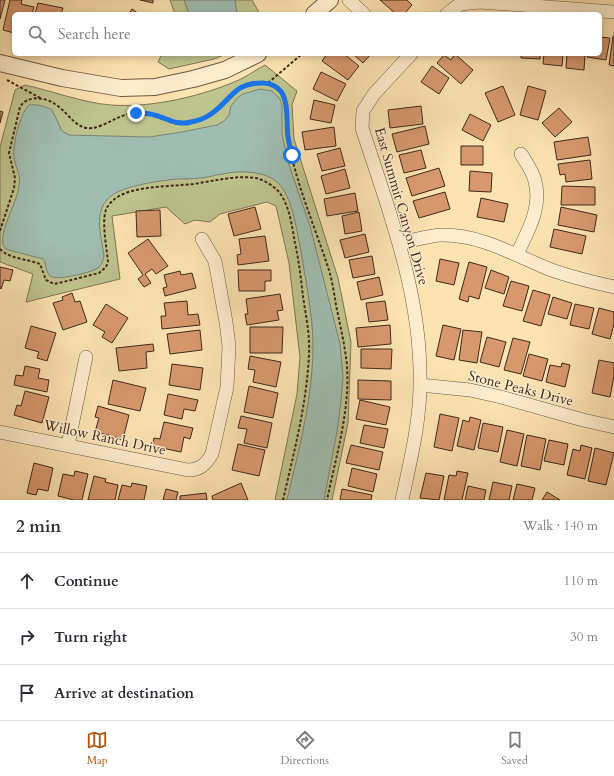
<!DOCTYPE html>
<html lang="en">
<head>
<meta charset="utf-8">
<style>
  body { margin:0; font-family:Cardo,serif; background:#f2f2f3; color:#2b2b33 }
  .stop { position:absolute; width:12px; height:12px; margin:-9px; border:3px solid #1a73e8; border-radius:50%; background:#fff }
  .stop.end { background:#1a73e8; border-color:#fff; box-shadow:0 1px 4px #0008 }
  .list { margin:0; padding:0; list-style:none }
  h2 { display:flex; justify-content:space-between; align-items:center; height:52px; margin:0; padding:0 16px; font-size:17px }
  h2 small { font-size:13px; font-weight:400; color:#7c7c81 }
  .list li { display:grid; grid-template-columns:26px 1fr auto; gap:12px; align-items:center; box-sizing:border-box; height:56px; padding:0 16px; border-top:1px solid #e1e1e2 }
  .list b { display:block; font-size:15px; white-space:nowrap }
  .list em { font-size:13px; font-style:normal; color:#7c7c81 }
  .icon { flex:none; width:22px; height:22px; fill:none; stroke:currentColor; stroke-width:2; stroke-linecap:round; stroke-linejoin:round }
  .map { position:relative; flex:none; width:614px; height:500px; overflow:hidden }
  .search { position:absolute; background:#fff; box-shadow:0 2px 6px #0003; left:12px; right:12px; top:12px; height:44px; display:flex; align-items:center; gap:10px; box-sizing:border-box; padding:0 14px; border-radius:6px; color:#7c7c81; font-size:15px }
  .sheet { height:220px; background:#fff }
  nav { display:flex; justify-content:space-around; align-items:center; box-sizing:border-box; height:56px; border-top:1px solid #e1e1e2; background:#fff; font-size:11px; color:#7c7c81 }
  nav a { display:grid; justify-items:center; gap:2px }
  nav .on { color:#b45309 }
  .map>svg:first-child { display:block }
  .grass { fill:#bec48d; stroke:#807654 }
  .water { fill:#a0bdb1; stroke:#7a8275 }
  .building { fill:#d7986d; stroke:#41291a }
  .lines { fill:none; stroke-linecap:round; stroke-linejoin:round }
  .minor-casing { stroke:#705840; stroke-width:14 }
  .tertiary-casing { stroke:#705840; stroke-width:18 }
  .path { stroke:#41291a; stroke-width:2; stroke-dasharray:3 2; stroke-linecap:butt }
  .minor { stroke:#feedcd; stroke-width:13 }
  .tertiary { stroke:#feedcd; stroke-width:16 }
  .route { stroke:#1a73e8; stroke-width:5 }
  .labels { text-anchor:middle; stroke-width:3; stroke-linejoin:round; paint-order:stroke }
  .street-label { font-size:14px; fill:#41291a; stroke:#feedcd }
</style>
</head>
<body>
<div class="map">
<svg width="614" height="500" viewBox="0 0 614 500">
  <rect width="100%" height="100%" fill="#fde3b2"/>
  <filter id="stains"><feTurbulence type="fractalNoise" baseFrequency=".005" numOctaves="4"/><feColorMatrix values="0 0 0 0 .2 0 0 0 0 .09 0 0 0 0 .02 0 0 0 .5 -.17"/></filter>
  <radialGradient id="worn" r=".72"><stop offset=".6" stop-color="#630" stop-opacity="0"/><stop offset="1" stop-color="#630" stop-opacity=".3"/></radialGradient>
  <path class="grass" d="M 170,0 L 252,0 L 260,14 L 175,14 Z
    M 162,54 L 226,54 L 214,59 L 169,69 L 158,62 Z
    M 265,65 L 297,91 L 292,105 L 294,139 L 338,278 L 351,342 L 348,423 L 332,500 L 275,500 L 297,394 L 300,357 L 289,263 L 276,206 L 267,202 L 220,214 L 210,222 L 195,220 L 185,224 L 166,207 L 112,216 L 120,279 L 26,302 L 33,274 L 0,262 L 0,147 L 15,90 L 25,85 C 52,91 84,103 111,105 C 153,108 203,96 241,79 C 249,75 257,69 265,65 Z"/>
  <path class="water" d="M 184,0 L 235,0 L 237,14 L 189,14 Z
    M 260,89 L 272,91 L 280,99 L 282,105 L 282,134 L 288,162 L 310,226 L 340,344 L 343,376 L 341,401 L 337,432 L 324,500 L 287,500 C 299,449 313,397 313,345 C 313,315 305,277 300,246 C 296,228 292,195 277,182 C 269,175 256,172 245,172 C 230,171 216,176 201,178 C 193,179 185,179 177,179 C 159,181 116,186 106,201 C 94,216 102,239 104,256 C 103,261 101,267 96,269 C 89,273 56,281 50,276 C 45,271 47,264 43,259 L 9,250 C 6,249 4,248 3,244 C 0,231 15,205 18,191 C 22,175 17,172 14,158 C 12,145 20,114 29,105 C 37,104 45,106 52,110 L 62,131 L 69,135 L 149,137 L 182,132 L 217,125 L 224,121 L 229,115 L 231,106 L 237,98 L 243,94 Z"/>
  <path class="building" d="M 0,0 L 5,0 L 0,19 Z
    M 10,0 L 22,0 L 21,4 L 34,7 L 32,14 L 14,14 L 14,33 L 3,30 Z
    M 140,0 L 153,0 L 153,3 Z
    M 380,0 L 407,0 L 412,5 L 404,14 L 396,14 Z
    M 38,3 L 63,8 L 61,14 L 35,14 Z
    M 132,9 L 139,14 L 129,14 Z
    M 613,36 L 614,36 L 614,66 L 609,65 Z
    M 600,37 L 610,38 L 606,60 L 587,57 L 588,54 L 600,54 Z
    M 327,54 L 344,54 L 359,66 L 348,80 L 322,61 Z
    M 353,54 L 371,54 L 363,63 Z
    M 455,54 L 473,70 L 461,84 L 437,63 L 444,55 L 451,60 Z
    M 521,54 L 540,54 L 540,59 L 521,58 Z
    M 544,54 L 563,54 L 562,66 L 543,64 Z
    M 567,54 L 585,54 L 584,70 L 566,68 Z
    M 432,66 L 449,78 L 439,94 L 421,82 Z
    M 321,72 L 346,84 L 337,101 L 313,89 Z
    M 503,86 L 515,115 L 498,122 L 485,93 Z
    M 528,86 L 546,91 L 538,120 L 520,115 Z
    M 314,100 L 335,105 L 331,123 L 310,119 Z
    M 421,106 L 423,124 L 390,128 L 388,110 Z
    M 559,108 L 572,122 L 555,137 L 542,123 Z
    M 0,111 L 3,112 L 0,123 Z
    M 470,114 L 491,125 L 483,141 L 462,130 Z
    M 425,126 L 429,144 L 397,152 L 392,134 Z
    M 334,127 L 336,146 L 305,150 L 302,132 Z
    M 588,137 L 591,155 L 557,160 L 554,142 Z
    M 461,146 L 483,146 L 483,165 L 461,165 Z
    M 340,148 L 345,166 L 322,171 L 317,154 Z
    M 421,150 L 426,168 L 404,173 L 399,155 Z
    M 590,160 L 592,179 L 566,182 L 565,174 L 560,175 L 558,164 Z
    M 439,168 L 445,186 L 412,196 L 406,178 Z
    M 345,169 L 350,188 L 326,194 L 321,176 Z
    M 470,171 L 492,173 L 491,192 L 469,191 Z
    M 562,186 L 595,187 L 595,205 L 561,205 Z
    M 445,192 L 450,209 L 419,218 L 413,201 Z
    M 355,193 L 358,211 L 327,216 L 324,199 Z
    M 481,198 L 508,204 L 504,222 L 477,217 Z
    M 255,207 L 261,229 L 234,236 L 228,214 Z
    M 561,207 L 597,215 L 594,232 L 558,225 Z
    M 160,210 L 161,236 L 137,237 L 136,211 Z
    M 359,212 L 362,231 L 345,234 L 342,216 Z
    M 554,229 L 586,236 L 582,254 L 550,247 Z
    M 365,234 L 369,252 L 345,258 L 340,240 Z
    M 265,236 L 269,261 L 238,265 L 237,255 L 241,254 L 239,239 Z
    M 148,239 L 168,266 L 156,274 L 152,269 L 145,274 L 151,283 L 144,287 L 138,279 L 143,275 L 128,253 Z
    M 372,256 L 375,274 L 353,278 L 349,260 Z
    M 440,259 L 459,263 L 454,285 L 436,281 Z
    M 469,262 L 487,267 L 479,299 L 469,296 L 468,302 L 459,299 Z
    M 0,267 L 13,270 L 10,281 L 4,280 L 1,289 L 0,288 Z
    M 238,270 L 271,270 L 271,281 L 265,281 L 265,291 L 239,291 Z
    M 491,270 L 509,277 L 504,294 L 485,288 Z
    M 180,271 L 181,275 L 192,273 L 196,288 L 165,296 L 163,288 L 167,287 L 164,275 Z
    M 379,277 L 383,295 L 361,300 L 357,282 Z
    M 511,281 L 529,286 L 522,311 L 503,306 Z
    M 533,290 L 550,295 L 541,326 L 523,321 Z
    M 72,293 L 75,302 L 80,301 L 87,322 L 63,330 L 53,303 L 63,300 L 62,297 Z
    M 280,294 L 283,310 L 277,311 L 279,320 L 247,325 L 245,314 L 248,314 L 246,299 Z
    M 553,297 L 572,303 L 567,319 L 548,314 Z
    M 187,301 L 188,315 L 198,314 L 200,325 L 162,329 L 161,316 L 166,316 L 164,303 Z
    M 385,301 L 388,320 L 369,322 L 366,303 Z
    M 106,304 L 128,318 L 112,343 L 102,337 L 105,332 L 93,325 Z
    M 575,304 L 594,308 L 589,329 L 570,325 Z
    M 599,308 L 614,312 L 614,324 L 610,339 L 592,334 Z
    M 390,325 L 391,344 L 358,347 L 356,328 Z
    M 443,325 L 461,329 L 454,360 L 436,356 Z
    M 31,326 L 56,333 L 47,361 L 37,358 L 39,352 L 25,348 Z
    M 250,327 L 283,327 L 282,353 L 250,353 Z
    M 200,330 L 202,350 L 170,354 L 167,334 Z
    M 463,330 L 482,332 L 477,363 L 459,360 Z
    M 487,337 L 506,342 L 499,367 L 480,362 Z
    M 513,338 L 530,342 L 521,374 L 504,370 Z
    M 153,344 L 154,351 L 146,352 L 147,368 L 119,371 L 116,348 Z
    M 361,349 L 392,349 L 391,369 L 361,368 Z
    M 529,354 L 548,359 L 542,381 L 523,376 Z
    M 250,356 L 281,362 L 276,387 L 253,382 L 255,370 L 248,369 Z
    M 599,360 L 614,363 L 614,376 L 610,397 L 592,393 Z
    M 562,363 L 570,365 L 565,387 L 546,382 L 550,365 L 561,367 Z
    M 172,364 L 203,368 L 200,390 L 169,385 Z
    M 25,366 L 40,369 L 38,378 L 49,380 L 47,392 L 14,385 L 16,375 L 23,376 Z
    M 113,380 L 146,388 L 140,411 L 108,404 Z
    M 358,380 L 391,381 L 391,400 L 358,399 Z
    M 249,386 L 278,393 L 273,418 L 244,412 Z
    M 25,391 L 49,397 L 42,423 L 14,415 L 17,405 L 21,406 Z
    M 168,394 L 198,400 L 195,411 L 184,409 L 182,419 L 164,415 Z
    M 360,400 L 390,407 L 386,425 L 356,419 Z
    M 98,406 L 129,415 L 123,439 L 95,432 L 99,418 L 95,417 Z
    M 440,414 L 459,418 L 452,451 L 434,447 Z
    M 241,416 L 272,423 L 267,448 L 244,443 L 247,429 L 238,428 Z
    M 470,417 L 481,420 L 474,450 L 457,446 L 463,420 L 469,422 Z
    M 164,422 L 193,428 L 190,439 L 184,437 L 181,452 L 152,446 L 154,438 L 160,439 Z
    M 483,423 L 503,427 L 498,452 L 478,448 Z
    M 364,425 L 388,429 L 384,448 L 360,443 Z
    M 507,430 L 524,434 L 517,466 L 500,462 Z
    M 527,435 L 546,439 L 540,470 L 521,466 Z
    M 549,440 L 568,444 L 564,465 L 544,461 Z
    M 238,444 L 265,450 L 259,476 L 232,470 Z
    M 351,445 L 383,452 L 379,470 L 346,463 Z
    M 581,445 L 592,448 L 585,479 L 567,475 L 573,449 L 580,451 Z
    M 595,448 L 614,453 L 606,485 L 588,481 Z
    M 34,463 L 53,468 L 48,491 L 38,489 L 36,495 L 27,493 Z
    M 352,468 L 377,474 L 373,492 L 348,486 Z
    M 75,471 L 88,474 L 82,500 L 74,500 L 58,496 L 63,474 L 74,476 Z
    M 457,471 L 468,473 L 462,500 L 444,500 L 449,475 L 456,476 Z
    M 426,473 L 444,476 L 439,500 L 420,498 Z
    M 94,476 L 106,479 L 105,482 L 118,485 L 115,500 L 88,500 Z
    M 493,482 L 512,486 L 509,500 L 489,500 Z
    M 132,483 L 147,486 L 144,500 L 118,500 L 122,485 L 131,487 Z
    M 241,483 L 248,500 L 213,500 L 212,496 Z
    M 517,484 L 535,488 L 532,500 L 513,500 Z
    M 468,486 L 486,490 L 484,500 L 465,500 Z
    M 166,489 L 178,492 L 176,500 L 163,500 Z
    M 342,489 L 372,495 L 371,500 L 340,500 Z
    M 547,492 L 560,500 L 542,500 Z
    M 206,493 L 207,500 L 180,500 L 180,496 Z"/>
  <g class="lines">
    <g class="minor-casing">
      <path id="minor" d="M 349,0 L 364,14
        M 447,14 L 460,4 L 480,2 L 614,12
        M 399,244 C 413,240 427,236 441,235 C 480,234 514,255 549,269 C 570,277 592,282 614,287
        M 517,254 C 528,231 542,208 535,181 C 533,172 526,162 521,154
        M 420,385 L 470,390 L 501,397 L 583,420 L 614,427
        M 0,432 L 188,470 C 200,470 206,464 212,454 L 227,387 L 229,346 L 226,322 L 215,261 L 202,239
        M 68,445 L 86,357
        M 402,500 C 410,462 420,423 420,384 C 422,296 389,211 362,128 L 363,111 L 374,94 L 411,54"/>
    </g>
    <g class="tertiary-casing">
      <path id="tertiary" d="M 314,14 L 330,0
        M 0,63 L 62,78 L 121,88 L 155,87 L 193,79 L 225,70 L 258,54"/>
    </g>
    <path class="path" d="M 7,80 L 42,99
      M 268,83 L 302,54
      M 0,231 L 14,188 L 15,178 L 9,153 L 20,107 C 27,95 45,97 55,104 C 71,114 77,135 100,126 C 113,121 123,113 137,113 C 142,113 149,113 155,115 C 163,117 170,123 178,124 C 185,124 193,122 199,120 C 224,111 231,82 262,83 C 267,83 271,84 275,87 C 291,96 286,121 288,137 C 289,144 291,151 292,158 C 301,195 316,231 328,267 C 332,279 334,293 336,305 C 340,325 345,345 347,366 C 350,411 336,456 327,500
      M 0,249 C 9,259 28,259 40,264 L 46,280 L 54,284 L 59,283 L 99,273 L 106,267 L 108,262 C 107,249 100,216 108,206 C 114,197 126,192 136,190 C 155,186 174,186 193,184 C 215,181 235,175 256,178 C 264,180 274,186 279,192 C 290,206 292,227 295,243 C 299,261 301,279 303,297 C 306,316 310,335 309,354 C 307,403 294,452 283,500"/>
    <use href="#minor" class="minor"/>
    <use href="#tertiary" class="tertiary"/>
  </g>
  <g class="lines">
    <path class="route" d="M 136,113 C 142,113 148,113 154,115 C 167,118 176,126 191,122 C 198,121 205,118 211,114 C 232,100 233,82 264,83 C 271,83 280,88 283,95 C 289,106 286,125 288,137 C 289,143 290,149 292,155"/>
  </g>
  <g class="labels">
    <g class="street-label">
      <text transform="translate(402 206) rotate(74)" y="5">East Summit Canyon Drive</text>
      <text transform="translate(521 388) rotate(14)" y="5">Stone Peaks Drive</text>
      <text transform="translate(105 437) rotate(12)" y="5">Willow Ranch Drive</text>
    </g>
  </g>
  <rect width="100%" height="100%" filter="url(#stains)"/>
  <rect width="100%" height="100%" fill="url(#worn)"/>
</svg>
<div class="stop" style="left:292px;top:155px"></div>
<div class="stop end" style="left:136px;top:113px"></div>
<div class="search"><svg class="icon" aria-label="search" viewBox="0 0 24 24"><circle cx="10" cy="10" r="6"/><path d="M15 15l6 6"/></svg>Search here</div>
</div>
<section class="sheet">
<h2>2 min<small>Walk · 140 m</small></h2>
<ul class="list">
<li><svg class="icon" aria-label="ahead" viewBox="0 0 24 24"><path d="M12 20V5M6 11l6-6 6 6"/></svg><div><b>Continue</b></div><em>110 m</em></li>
<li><svg class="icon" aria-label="right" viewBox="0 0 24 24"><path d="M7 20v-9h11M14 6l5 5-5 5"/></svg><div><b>Turn right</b></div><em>30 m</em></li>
<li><svg class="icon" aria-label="arrive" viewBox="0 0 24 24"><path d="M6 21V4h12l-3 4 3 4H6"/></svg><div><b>Arrive at destination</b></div></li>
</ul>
</section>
<nav>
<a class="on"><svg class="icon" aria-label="map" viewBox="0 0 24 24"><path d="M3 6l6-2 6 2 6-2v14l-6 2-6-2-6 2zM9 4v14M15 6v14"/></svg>Map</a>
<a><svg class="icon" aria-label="directions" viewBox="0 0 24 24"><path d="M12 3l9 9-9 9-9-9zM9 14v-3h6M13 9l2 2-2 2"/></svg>Directions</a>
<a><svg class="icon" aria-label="saved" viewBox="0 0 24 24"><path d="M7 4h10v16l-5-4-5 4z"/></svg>Saved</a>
</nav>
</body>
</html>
